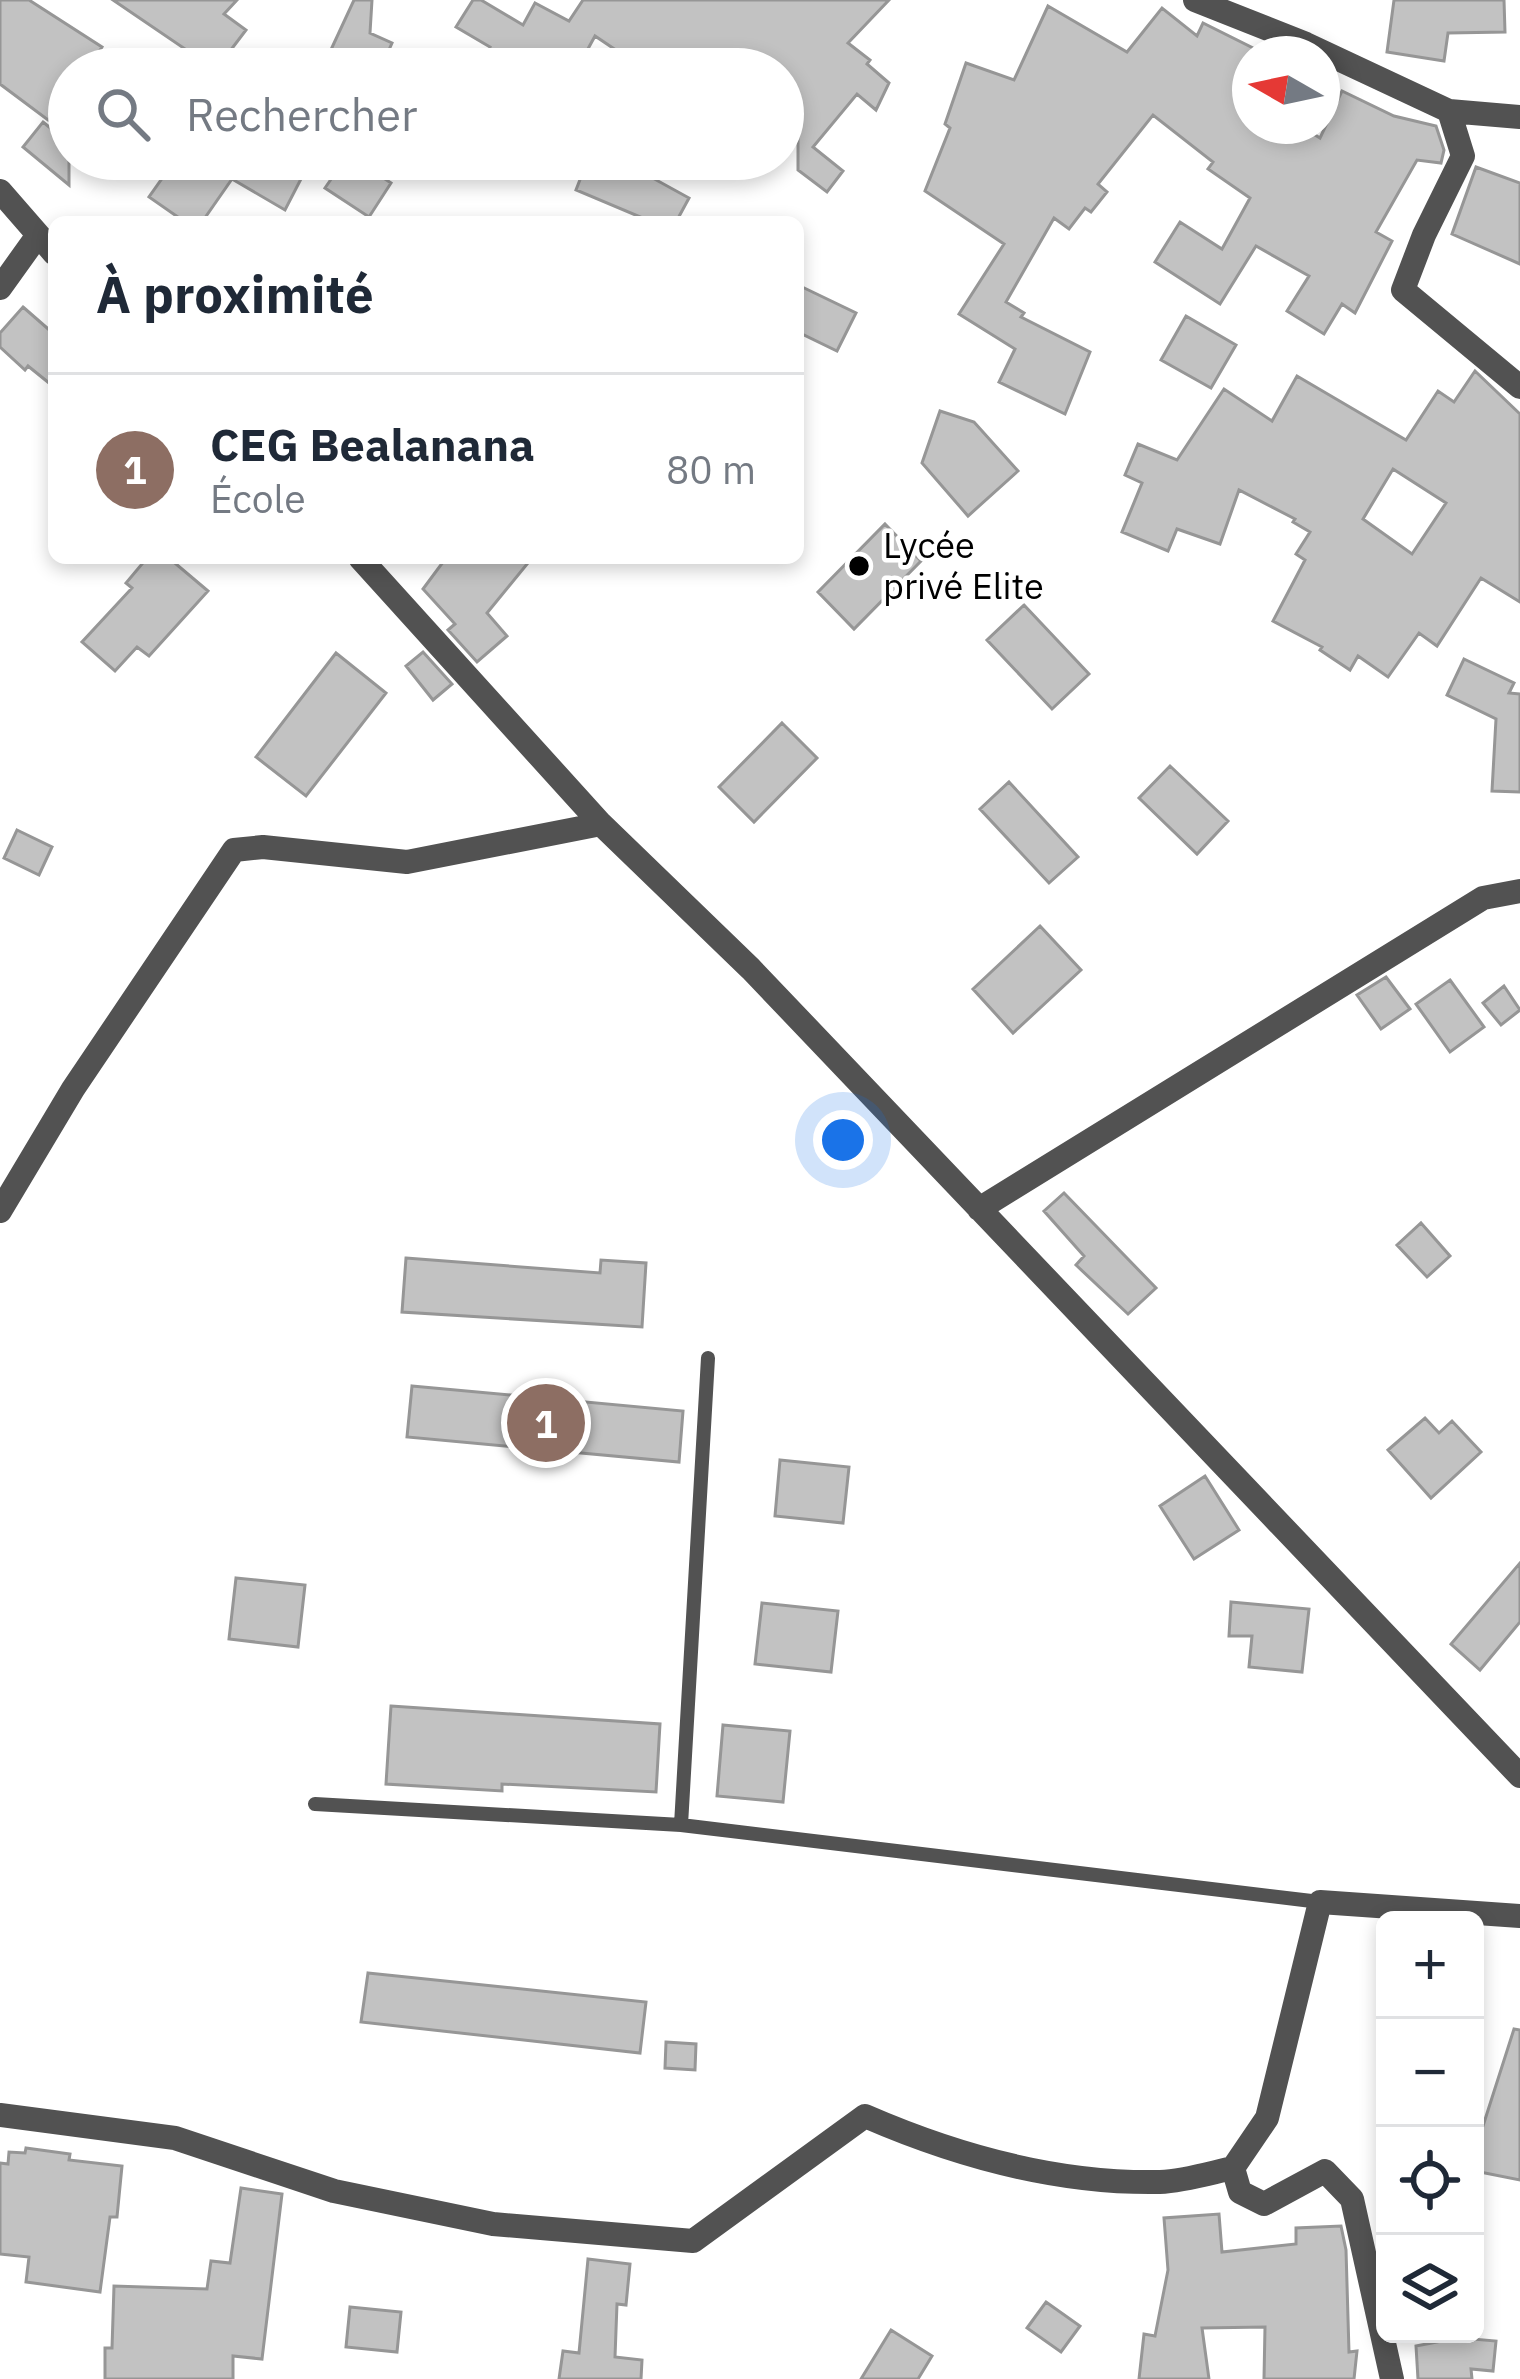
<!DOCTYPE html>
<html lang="fr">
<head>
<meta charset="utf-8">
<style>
  body { margin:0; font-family:"IBM Plex Sans",sans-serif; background:#f6f6f7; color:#1f2937 }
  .controls { position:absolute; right:36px; bottom:36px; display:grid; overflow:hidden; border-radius:18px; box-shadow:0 6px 18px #0003 }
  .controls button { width:108px; height:108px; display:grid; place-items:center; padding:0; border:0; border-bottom:3px solid #e0e1e3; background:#fff; color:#1f2937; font:60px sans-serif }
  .compass { position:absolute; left:1232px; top:36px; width:108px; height:108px; border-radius:50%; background:#fff; box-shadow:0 6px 18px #0003; rotate:279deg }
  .you { position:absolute; left:843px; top:1140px; width:42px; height:42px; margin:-30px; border:9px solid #fff; border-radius:50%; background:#1a73e8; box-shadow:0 0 0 18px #1a73e833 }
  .badge { display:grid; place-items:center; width:78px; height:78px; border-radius:50%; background:#0f766e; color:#fff; font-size:39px; font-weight:700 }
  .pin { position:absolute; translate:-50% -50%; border:6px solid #fff; box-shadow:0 3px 12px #0006 }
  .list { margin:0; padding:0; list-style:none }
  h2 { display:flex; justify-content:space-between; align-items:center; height:156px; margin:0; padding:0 48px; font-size:51px }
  h2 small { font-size:39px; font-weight:400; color:#747a83 }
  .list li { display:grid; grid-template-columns:78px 1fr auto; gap:36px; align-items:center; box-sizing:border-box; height:192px; padding:0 48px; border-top:3px solid #e0e1e3 }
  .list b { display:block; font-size:45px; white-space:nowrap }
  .list p { margin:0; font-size:39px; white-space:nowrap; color:#747a83 }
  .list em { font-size:39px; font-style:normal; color:#747a83 }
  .icon { flex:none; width:66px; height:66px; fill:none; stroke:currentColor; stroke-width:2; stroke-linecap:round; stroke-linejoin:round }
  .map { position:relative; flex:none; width:1520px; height:2379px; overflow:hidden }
  .search { position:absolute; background:#fff; box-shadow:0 6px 18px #0003; left:48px; top:48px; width:756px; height:132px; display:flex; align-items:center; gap:30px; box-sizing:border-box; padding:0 42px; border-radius:66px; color:#747a83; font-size:45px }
  .panel { position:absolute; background:#fff; box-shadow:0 6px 18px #0003; left:48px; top:216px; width:756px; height:348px; border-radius:18px }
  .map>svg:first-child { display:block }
  .building { fill:#c2c2c2; stroke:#969696; stroke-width:3; fill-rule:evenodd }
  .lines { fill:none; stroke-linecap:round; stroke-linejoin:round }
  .service { stroke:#525252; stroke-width:14 }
  .minor { stroke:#525252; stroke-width:24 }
  .poi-dot { fill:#000; stroke:#fff; stroke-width:4.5 }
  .labels { text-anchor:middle; stroke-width:9; stroke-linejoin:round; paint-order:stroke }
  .poi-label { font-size:36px; fill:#000; stroke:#fff; text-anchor:start }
</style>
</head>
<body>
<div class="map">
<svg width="1520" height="2379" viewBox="0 0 1520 2379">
  <rect width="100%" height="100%" fill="#fff"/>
  <path class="building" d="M 0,0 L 29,0 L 102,47 L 88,69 L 69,69 L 69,93 L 48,120 L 0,84 Z
    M 113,0 L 237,0 L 224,14 L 246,30 L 230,51 L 253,69 L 179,69 L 191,53 Z
    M 354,0 L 372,0 L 370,33 L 392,43 L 381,68 L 358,58 L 353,69 L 322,69 Z
    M 473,0 L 481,0 L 523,25 L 535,3 L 569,21 L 583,0 L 889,0 L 848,43 L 870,60 L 867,64 L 889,83 L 876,110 L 857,94 L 813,147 L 843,171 L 827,192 L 798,170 L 798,135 L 783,158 L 783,69 L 644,69 L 595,36 L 577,69 L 544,69 L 522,57 L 516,69 L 478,69 L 490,47 L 456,27 Z
    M 1394,0 L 1504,0 L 1505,32 L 1448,33 L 1444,61 L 1387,52 Z
    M 1048,6 L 1127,52 L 1162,8 L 1197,36 L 1203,23 L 1259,51 L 1250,54 L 1250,126 L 1301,126 L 1320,138 L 1342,91 L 1394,116 L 1436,126 L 1444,150 L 1441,163 L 1417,160 L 1376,232 L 1392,241 L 1355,313 L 1342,304 L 1324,334 L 1287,311 L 1309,276 L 1256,246 L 1220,304 L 1155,262 L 1180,222 L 1222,249 L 1250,198 L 1208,169 L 1213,162 L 1153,115 L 1098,184 L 1107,192 L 1091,212 L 1085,208 L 1069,229 L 1054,218 L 1006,302 L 1024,313 L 1021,317 L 1090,352 L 1065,414 L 999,382 L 1015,349 L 959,314 L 1004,244 L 925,191 L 950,128 L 945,124 L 966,63 L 1014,80 Z
    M 43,122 L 69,143 L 69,185 L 23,147 Z
    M 140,159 L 278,159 L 304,173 L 285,210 L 232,179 L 202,222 L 185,222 L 149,197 L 163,177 Z
    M 345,159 L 355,159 L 391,183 L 369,217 L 325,188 Z
    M 588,159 L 659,159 L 649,176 L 689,198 L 676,222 L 652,222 L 576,190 Z
    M 1476,167 L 1520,183 L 1520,264 L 1452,234 Z
    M 798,285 L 856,313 L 837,351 L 798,332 Z
    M 23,307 L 54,334 L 54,387 L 28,366 L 25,370 L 0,347 L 0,333 Z
    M 1186,316 L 1236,345 L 1211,388 L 1161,360 Z
    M 1475,371 L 1520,414 L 1520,602 L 1481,578 L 1437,646 L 1419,633 L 1388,677 L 1358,656 L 1350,670 L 1320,650 L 1322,647 L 1273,621 L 1305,560 L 1296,554 L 1310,532 L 1293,522 L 1295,519 L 1239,490 L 1220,544 L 1177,529 L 1168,551 L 1122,532 L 1142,483 L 1125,475 L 1138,444 L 1177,460 L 1224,389 L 1272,421 L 1297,376 L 1406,440 L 1438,391 L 1454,402 ZM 1393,469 L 1446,503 L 1412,554 L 1363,519 Z
    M 940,411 L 974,422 L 1018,471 L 968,516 L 922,463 Z
    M 885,524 L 921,561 L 854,629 L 818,592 Z
    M 147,558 L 169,558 L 208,591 L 149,656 L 137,647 L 115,671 L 82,642 L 132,588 L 126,583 Z
    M 446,558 L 532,558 L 487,613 L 507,636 L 477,662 L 448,630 L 455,624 L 423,589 Z
    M 1024,605 L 1089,674 L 1052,709 L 987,640 Z
    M 423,652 L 452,684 L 433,700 L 406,666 Z
    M 336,653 L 386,693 L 306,796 L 256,757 Z
    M 1464,659 L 1514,683 L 1509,693 L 1520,694 L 1520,792 L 1492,791 L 1496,719 L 1447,695 Z
    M 782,723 L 817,758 L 754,822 L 719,787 Z
    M 1170,766 L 1228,821 L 1197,854 L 1139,798 Z
    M 1009,782 L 1078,857 L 1049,883 L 980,809 Z
    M 17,830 L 52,847 L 39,875 L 4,858 Z
    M 1040,926 L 1081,970 L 1013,1033 L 973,989 Z
    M 1386,977 L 1410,1009 L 1381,1029 L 1357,995 Z
    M 1450,980 L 1484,1027 L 1450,1052 L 1416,1004 Z
    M 1504,986 L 1520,1010 L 1501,1025 L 1483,1003 Z
    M 1064,1193 L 1156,1288 L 1128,1314 L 1076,1265 L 1084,1256 L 1044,1211 Z
    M 1421,1223 L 1450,1256 L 1427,1277 L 1397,1245 Z
    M 406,1258 L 600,1273 L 601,1260 L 646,1263 L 642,1327 L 402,1312 Z
    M 412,1386 L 683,1411 L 679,1462 L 407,1437 Z
    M 1425,1418 L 1439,1433 L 1452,1421 L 1481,1452 L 1431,1498 L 1388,1450 Z
    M 780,1460 L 849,1467 L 843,1523 L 775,1516 Z
    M 1205,1476 L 1239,1530 L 1194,1559 L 1160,1506 Z
    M 1520,1563 L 1520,1622 L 1480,1670 L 1451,1644 Z
    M 236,1578 L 305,1585 L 298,1647 L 229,1639 Z
    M 1231,1602 L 1309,1609 L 1302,1672 L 1249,1667 L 1252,1636 L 1229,1636 Z
    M 762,1603 L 838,1611 L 831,1672 L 755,1664 Z
    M 391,1706 L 660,1724 L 656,1792 L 502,1784 L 502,1791 L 386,1784 Z
    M 723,1725 L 790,1731 L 783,1802 L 717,1796 Z
    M 368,1973 L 646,2002 L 640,2053 L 361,2022 Z
    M 1514,2029 L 1520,2030 L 1520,2180 L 1475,2171 L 1475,2128 L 1482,2129 Z
    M 666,2042 L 696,2044 L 695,2070 L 665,2068 Z
    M 26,2148 L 70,2154 L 69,2160 L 122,2166 L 117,2217 L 110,2217 L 100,2292 L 26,2282 L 29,2257 L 0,2254 L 0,2163 L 8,2164 L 9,2152 L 25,2153 Z
    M 241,2188 L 282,2194 L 262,2359 L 233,2356 L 233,2379 L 105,2379 L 105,2348 L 112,2348 L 114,2286 L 207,2289 L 211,2261 L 230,2263 Z
    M 1219,2214 L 1222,2252 L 1296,2244 L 1296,2228 L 1341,2226 L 1346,2250 L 1349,2352 L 1357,2351 L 1354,2379 L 1264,2379 L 1265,2327 L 1202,2328 L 1209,2379 L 1139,2379 L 1144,2334 L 1155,2336 L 1168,2270 L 1164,2218 Z
    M 588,2259 L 630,2264 L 626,2305 L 617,2304 L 615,2357 L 642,2360 L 641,2379 L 559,2379 L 563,2351 L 579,2353 Z
    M 1046,2302 L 1080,2326 L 1061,2352 L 1027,2328 Z
    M 350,2307 L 401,2312 L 397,2352 L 346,2347 Z
    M 891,2330 L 932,2356 L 918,2379 L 861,2379 Z
    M 1473,2335 L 1472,2339 L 1496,2341 L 1493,2371 L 1471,2369 L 1472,2379 L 1418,2379 L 1416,2346 Z"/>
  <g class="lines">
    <path class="service" d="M 708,1358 L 681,1825 L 1320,1902
      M 315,1804 L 681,1825"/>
    <path class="minor" d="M 1195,0 L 1306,44 L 1449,111 L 1520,117
      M 1449,111 L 1463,156 L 1424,235 L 1403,290 L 1520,387
      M 0,191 L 54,253
      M 0,288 L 38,235
      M 360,558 L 601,824 L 751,969 L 1520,1776
      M 979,1209 L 1483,898 L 1520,891
      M 0,1211 L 73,1089 L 234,850 L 263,847 L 407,862 L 601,824
      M 0,2115 L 175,2138 L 334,2191 L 493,2224 L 693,2241 L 865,2116 C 957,2156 1059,2184 1160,2182 C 1184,2181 1210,2173 1233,2168 L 1267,2118 L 1320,1902 L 1520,1916
      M 1233,2168 L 1240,2192 L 1264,2204 L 1325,2171 L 1352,2199 L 1392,2379"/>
  </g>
  <circle class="poi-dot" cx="859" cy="566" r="12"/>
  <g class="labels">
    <g class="poi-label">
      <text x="883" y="558">Lycée<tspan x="883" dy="41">privé Elite</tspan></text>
    </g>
  </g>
</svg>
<div class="controls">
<button>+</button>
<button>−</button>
<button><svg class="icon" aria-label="locate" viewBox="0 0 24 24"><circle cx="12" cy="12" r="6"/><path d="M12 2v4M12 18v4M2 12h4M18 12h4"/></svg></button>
<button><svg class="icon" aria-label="layers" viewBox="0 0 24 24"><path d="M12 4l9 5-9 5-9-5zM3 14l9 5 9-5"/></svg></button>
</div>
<svg class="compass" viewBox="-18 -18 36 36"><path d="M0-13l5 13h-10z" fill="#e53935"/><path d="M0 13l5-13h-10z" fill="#747a83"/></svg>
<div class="you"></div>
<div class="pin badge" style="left:546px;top:1423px;background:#8d6e63">1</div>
<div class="search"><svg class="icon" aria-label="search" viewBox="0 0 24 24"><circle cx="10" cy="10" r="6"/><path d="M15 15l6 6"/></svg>Rechercher</div>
<section class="panel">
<h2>À proximité<small></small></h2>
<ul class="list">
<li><span class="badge" style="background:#8d6e63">1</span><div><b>CEG Bealanana</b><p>École</p></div><em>80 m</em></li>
</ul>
</section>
</div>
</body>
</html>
